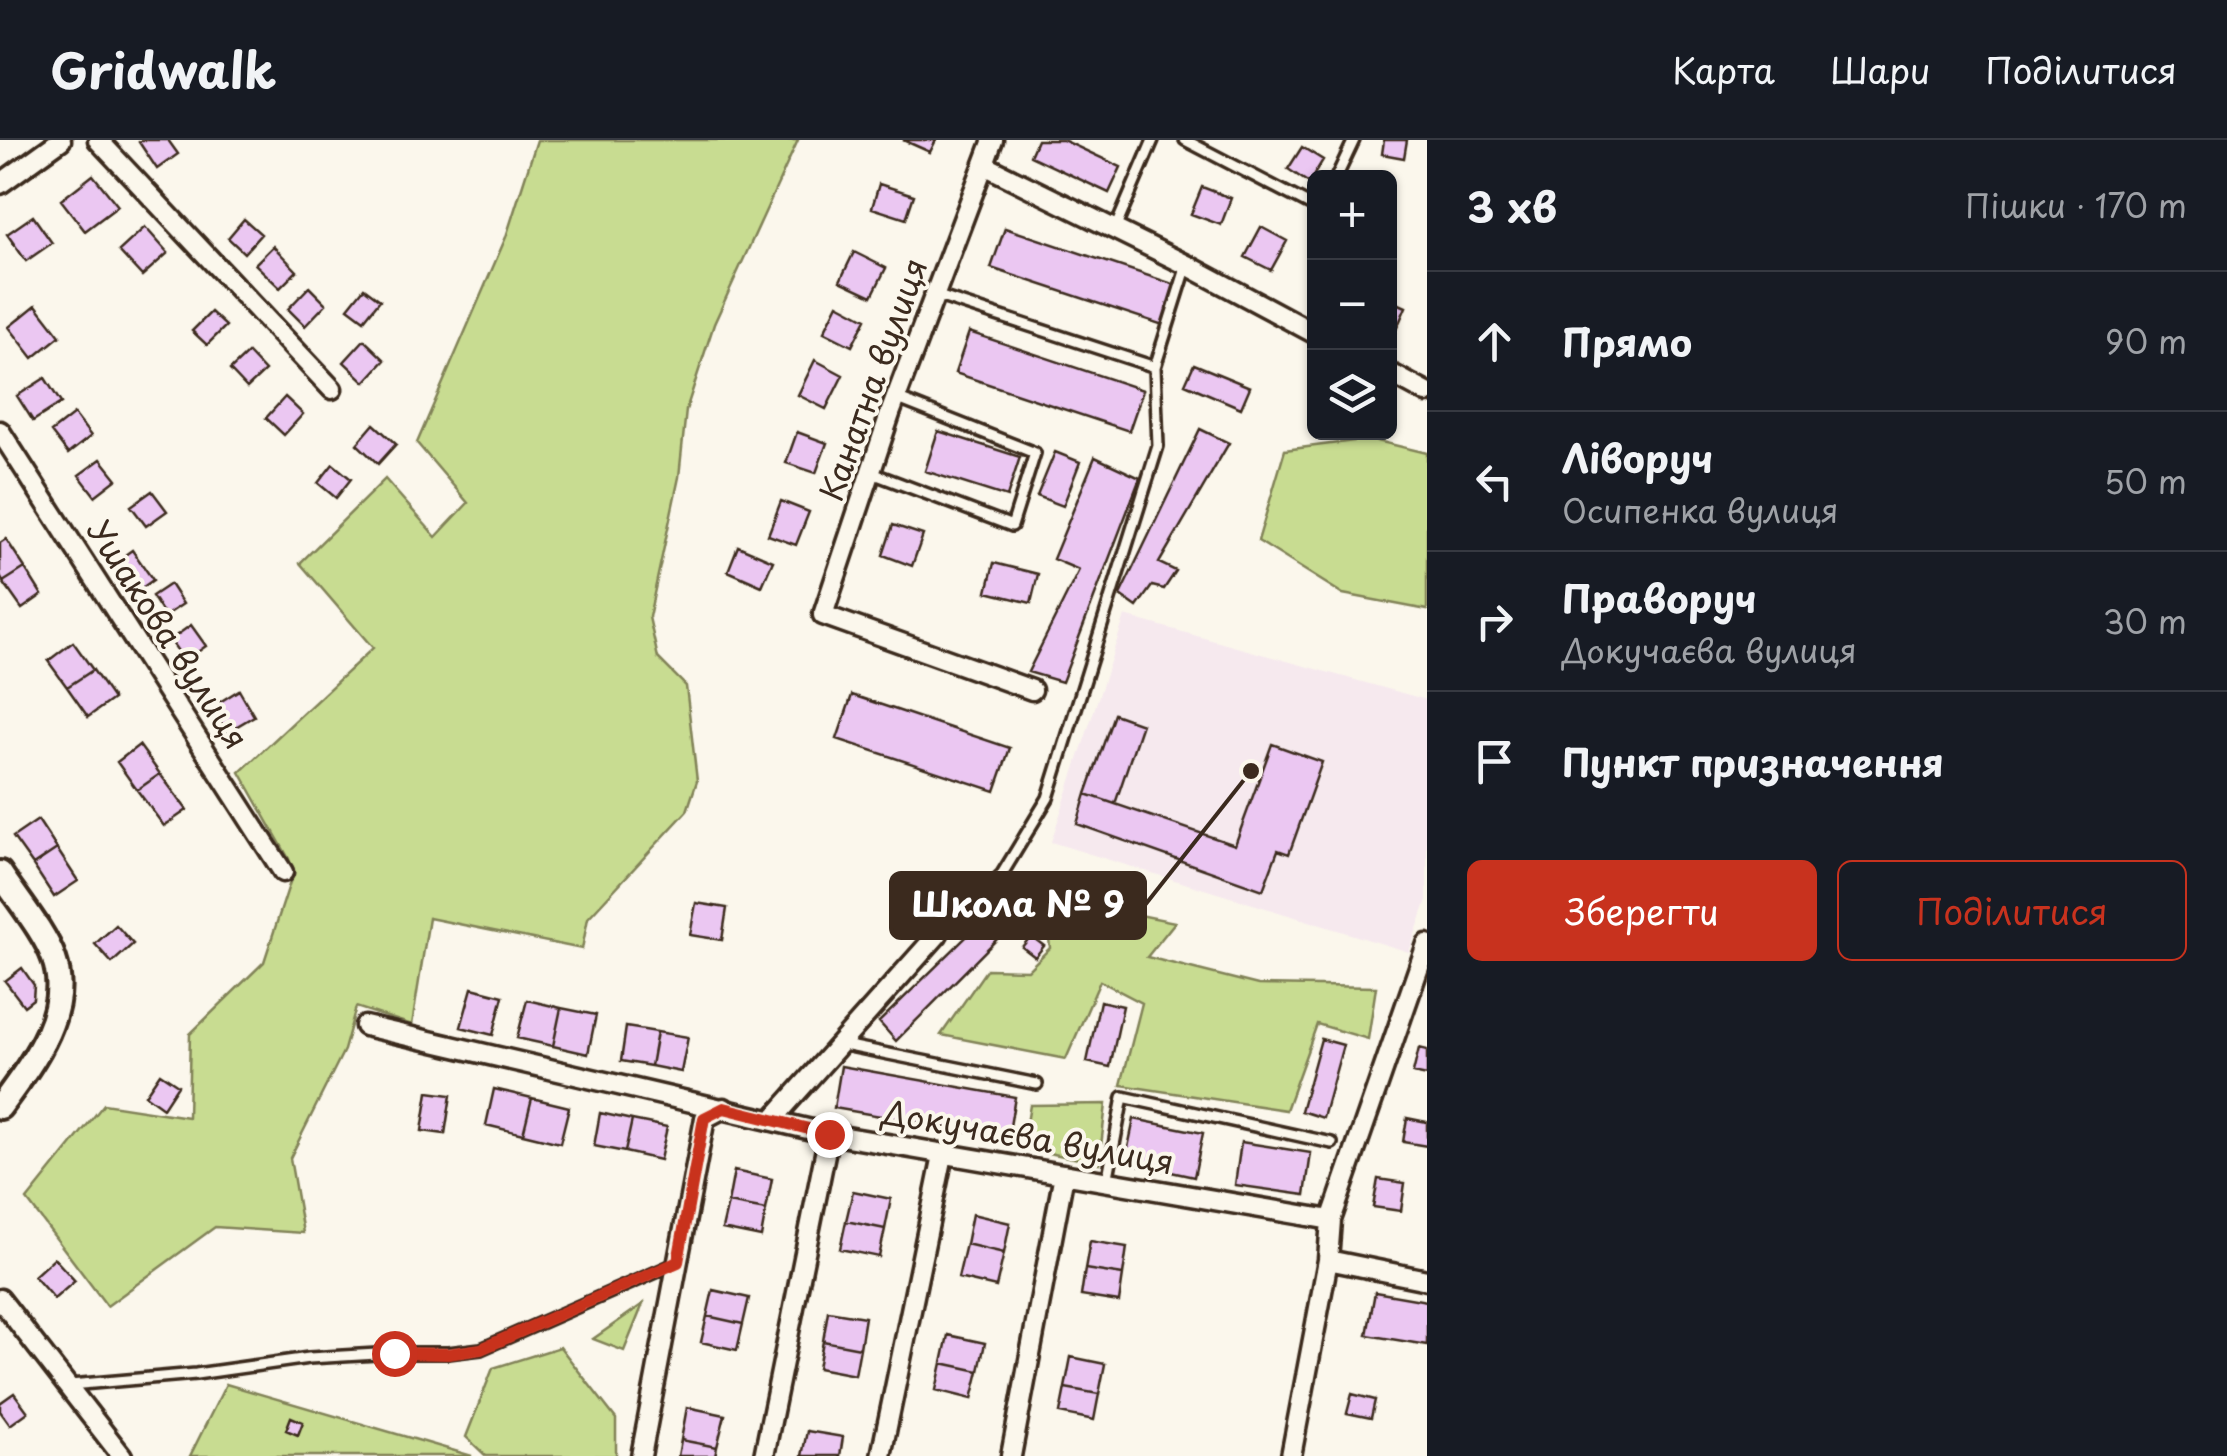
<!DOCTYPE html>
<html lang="uk">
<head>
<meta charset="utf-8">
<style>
  body { margin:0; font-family:"Playpen Sans",sans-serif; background:#242831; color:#f1f3f6 }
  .controls { position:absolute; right:30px; top:30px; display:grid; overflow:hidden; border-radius:15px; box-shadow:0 2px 8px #0004 }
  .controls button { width:90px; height:90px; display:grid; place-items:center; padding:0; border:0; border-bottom:2px solid #363941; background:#171b24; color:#f1f3f6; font:50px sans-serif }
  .stop { position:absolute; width:30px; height:30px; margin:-22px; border:8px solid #c8321e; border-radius:50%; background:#fff }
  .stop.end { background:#c8321e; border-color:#fff; box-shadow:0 2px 10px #0008 }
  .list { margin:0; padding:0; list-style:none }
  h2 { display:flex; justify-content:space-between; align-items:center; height:130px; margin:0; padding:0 40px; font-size:42px }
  h2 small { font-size:32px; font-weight:400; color:#9ea1a6 }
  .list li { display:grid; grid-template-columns:65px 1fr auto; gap:30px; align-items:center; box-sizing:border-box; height:140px; padding:0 40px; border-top:2px solid #363941 }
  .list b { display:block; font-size:38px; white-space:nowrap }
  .list p { margin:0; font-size:32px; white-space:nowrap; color:#9ea1a6 }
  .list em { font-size:32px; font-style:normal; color:#9ea1a6 }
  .actions { display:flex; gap:20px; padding:30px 40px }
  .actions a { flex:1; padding:22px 0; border:2px solid #c8321e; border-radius:15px; text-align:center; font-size:35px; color:#c8321e }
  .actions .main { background:#c8321e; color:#fff }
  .icon { flex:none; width:55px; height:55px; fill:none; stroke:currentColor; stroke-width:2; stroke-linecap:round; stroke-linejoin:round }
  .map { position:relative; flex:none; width:1427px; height:1316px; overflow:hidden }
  header { display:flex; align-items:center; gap:60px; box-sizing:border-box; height:140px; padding:0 50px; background:#171b24; border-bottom:2px solid #363941 }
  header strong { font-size:48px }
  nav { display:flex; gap:55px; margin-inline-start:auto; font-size:35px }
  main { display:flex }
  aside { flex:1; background:#171b24 }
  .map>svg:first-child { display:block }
  .built { fill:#f6e9ee }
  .green { fill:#c8dc91; stroke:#828358; stroke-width:2.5 }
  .building { fill:#ebc7f2; stroke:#3b2a1e; stroke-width:2.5 }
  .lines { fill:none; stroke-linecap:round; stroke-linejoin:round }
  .service-casing { stroke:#3b2a1e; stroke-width:16 }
  .minor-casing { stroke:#3b2a1e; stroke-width:25 }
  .tertiary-casing { stroke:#3b2a1e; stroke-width:30 }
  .service { stroke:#fbf7ec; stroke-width:9 }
  .minor { stroke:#fbf7ec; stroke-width:18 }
  .tertiary { stroke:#fbf7ec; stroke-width:22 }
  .route { stroke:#c8321e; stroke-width:12 }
  .labels { text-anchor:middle; stroke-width:8; stroke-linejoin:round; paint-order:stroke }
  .street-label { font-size:32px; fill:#3b2a1e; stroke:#fbf7ec }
  .leader { fill:none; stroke:#3b2a1e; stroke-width:4 }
  .callout-dot { fill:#3b2a1e; stroke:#fbf7ec; stroke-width:4 }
  .callout { fill:#3b2a1e; stroke:#3b2a1e; stroke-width:4 }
  .callout-label { font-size:35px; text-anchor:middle; font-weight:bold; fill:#fff }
</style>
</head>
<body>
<header>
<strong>Gridwalk</strong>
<nav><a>Карта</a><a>Шари</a><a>Поділитися</a></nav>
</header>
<main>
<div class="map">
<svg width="1427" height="1316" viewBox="0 0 1427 1316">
  <rect width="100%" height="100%" fill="#fbf7ec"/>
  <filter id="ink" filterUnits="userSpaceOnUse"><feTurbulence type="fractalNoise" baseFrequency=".01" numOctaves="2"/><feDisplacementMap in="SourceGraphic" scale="20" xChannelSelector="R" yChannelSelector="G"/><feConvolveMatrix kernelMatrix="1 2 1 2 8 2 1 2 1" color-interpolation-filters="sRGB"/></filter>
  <g filter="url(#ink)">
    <path class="built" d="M 1125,476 L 1427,560 L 1427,760 L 1409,812 L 1051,702 Z"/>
    <path class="green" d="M 537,0 L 798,0 L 714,184 L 686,270 L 679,337 L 649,477 L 658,518 L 686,546 L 697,641 L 687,671 L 588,778 L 582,809 L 429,778 L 412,885 L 356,867 L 344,910 L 290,1018 L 303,1093 L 215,1087 L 107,1166 L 27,1060 L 104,964 L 188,977 L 190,894 L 264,822 L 292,736 L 289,719 L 240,632 L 373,508 L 300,423 L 385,339 L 436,397 L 468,363 L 417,303 L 506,97 Z
      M 1369,299 L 1427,313 L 1427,470 L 1343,454 L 1258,401 L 1285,310 Z
      M 1045,756 L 1175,782 L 1147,817 L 1258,845 L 1376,847 L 1368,899 L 1317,884 L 1286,970 L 1121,945 L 1142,863 L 1100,841 L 1066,919 L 941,895 L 987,829 L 1028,830 L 1050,808 Z
      M 1106,964 L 1099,1023 L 1023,1008 L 1030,965 Z
      M 643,1164 L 624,1211 L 593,1199 Z
      M 560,1207 L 616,1279 L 616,1316 L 486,1316 L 466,1297 L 493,1228 Z
      M 226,1244 L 472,1316 L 190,1316 Z"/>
    <path class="building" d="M 142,0 L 168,0 L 178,14 L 157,29 L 139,2 Z
      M 903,0 L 936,0 L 930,12 Z
      M 1037,0 L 1063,0 L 1121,27 L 1109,53 L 1030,16 Z
      M 1384,0 L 1407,0 L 1404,18 L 1382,14 Z
      M 1302,7 L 1323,20 L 1309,43 L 1288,29 Z
      M 93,35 L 118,66 L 85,91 L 61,60 Z
      M 879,44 L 914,55 L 906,79 L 872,68 Z
      M 1202,47 L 1231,58 L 1221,85 L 1191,74 Z
      M 33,76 L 52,103 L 26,121 L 7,94 Z
      M 244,79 L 261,94 L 244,113 L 228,98 Z
      M 145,87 L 168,113 L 142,136 L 119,111 Z
      M 1261,87 L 1287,101 L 1271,130 L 1245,117 Z
      M 1005,88 L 1176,145 L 1163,185 L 991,128 Z
      M 273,106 L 297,131 L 280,148 L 255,124 Z
      M 854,112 L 886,128 L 872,156 L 840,141 Z
      M 309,147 L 326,164 L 305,186 L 288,169 Z
      M 364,148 L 380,160 L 364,180 L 348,168 Z
      M 1390,160 L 1406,167 L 1393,197 L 1390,195 Z
      M 838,164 L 866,179 L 852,206 L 824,192 Z
      M 36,165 L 60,196 L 33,218 L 9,187 Z
      M 211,172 L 226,186 L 207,205 L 192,191 Z
      M 969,192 L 1143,250 L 1129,291 L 955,233 Z
      M 364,200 L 385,220 L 365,242 L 344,222 Z
      M 248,213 L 265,231 L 247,248 L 230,230 Z
      M 815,220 L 843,235 L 826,269 L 798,255 Z
      M 1194,224 L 1250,247 L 1241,268 L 1185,244 Z
      M 45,238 L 61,263 L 33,281 L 17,256 Z
      M 285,257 L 303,274 L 284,295 L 266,278 Z
      M 74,274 L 91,296 L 68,314 L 51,292 Z
      M 374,284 L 396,304 L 378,324 L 357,304 Z
      M 1200,289 L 1229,303 L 1159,423 L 1176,431 L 1164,449 L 1152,446 L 1137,467 L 1120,455 Z
      M 938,291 L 1020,317 L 1007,357 L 925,331 Z
      M 797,292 L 827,303 L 816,333 L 786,323 Z
      M 1055,312 L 1080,322 L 1063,366 L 1037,356 Z
      M 1095,317 L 1140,338 L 1062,542 L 1028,532 L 1079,430 L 1053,419 Z
      M 101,319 L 117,339 L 95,356 L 79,335 Z
      M 333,324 L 351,339 L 336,358 L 318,343 Z
      M 152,351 L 167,371 L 146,386 L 131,366 Z
      M 781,361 L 809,372 L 796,405 L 768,395 Z
      M 893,385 L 923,395 L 912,426 L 883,415 Z
      M 6,399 L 25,428 L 3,442 L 0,436 L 0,403 Z
      M 738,406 L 773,421 L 762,446 L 728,431 Z
      M 132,410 L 153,440 L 132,455 L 111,425 Z
      M 994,423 L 1038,434 L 1031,463 L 987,452 Z
      M 25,428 L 42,455 L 22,469 L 3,442 Z
      M 170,444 L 183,464 L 165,476 L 152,456 Z
      M 191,485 L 206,506 L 185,521 L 170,500 Z
      M 73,502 L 93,530 L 67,547 L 48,521 Z
      M 93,530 L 113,559 L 88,577 L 67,547 Z
      M 239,550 L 254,576 L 227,592 L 212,567 Z
      M 852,555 L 1010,608 L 995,651 L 837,599 Z
      M 1114,574 L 1142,584 L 1115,664 L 1086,654 Z
      M 1272,604 L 1322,622 L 1289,714 L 1278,710 L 1263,750 L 1077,684 L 1086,654 L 1235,705 Z
      M 139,605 L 160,634 L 137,650 L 117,622 Z
      M 160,634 L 187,670 L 164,686 L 137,650 Z
      M 38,680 L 57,709 L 33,725 L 13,697 Z
      M 57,709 L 78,741 L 54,757 L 33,725 Z
      M 1005,759 L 1020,776 L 896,901 L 879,882 Z
      M 696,763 L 727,768 L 722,800 L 690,795 Z
      M 116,785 L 133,804 L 112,823 L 95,804 Z
      M 1031,796 L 1044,806 L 1035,817 L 1022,807 Z
      M 22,828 L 34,845 L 33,859 L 24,866 L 5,841 Z
      M 472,848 L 503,856 L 493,895 L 461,887 Z
      M 527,860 L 561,868 L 553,906 L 517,898 Z
      M 1100,861 L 1123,866 L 1110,927 L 1087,922 Z
      M 561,868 L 596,875 L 588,914 L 553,906 Z
      M 626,887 L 657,892 L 651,926 L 621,921 Z
      M 657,892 L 688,897 L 681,932 L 651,926 Z
      M 1321,899 L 1343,905 L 1323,978 L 1301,971 Z
      M 1419,908 L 1427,910 L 1427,936 L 1413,933 Z
      M 841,926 L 1015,957 L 1008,998 L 834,968 Z
      M 160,933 L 178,945 L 163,968 L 145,955 Z
      M 494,949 L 532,958 L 523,994 L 486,985 Z
      M 428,952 L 451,955 L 445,994 L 422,991 Z
      M 532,958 L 569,967 L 560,1003 L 523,994 Z
      M 600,973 L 632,980 L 625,1012 L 594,1006 Z
      M 1407,978 L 1427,982 L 1427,1006 L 1403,1002 Z
      M 1134,979 L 1203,993 L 1194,1037 L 1125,1022 Z
      M 632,980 L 667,987 L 660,1020 L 625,1012 Z
      M 1241,1002 L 1311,1013 L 1305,1055 L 1235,1045 Z
      M 734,1031 L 772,1039 L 766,1070 L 728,1063 Z
      M 1378,1039 L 1405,1043 L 1401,1071 L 1373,1067 Z
      M 853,1051 L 891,1059 L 885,1089 L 846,1081 Z
      M 728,1063 L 766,1070 L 761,1097 L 722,1089 Z
      M 972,1074 L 1010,1083 L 1004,1113 L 966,1104 Z
      M 846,1081 L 885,1089 L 879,1117 L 840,1109 Z
      M 1090,1101 L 1127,1107 L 1123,1135 L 1085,1129 Z
      M 966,1104 L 1004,1113 L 996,1147 L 958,1138 Z
      M 54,1118 L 75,1141 L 54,1159 L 34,1136 Z
      M 1085,1129 L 1123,1135 L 1119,1162 L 1081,1156 Z
      M 713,1150 L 749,1158 L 743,1184 L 707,1176 Z
      M 1375,1152 L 1427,1161 L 1427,1205 L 1367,1195 Z
      M 828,1171 L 865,1177 L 860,1208 L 823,1201 Z
      M 707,1176 L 743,1184 L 737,1210 L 701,1202 Z
      M 948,1195 L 985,1203 L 979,1231 L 942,1223 Z
      M 823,1201 L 860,1208 L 855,1235 L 818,1228 Z
      M 1071,1217 L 1105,1224 L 1099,1254 L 1065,1248 Z
      M 942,1223 L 979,1231 L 972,1259 L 936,1250 Z
      M 1065,1248 L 1099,1254 L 1094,1280 L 1060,1273 Z
      M 14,1253 L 28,1272 L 10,1285 L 0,1271 L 0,1263 Z
      M 1352,1254 L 1375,1260 L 1371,1278 L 1347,1273 Z
      M 687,1267 L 725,1275 L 717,1307 L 681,1300 Z
      M 291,1277 L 303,1282 L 298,1295 L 286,1290 Z
      M 807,1291 L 843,1297 L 840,1316 L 802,1316 Z
      M 681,1300 L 717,1307 L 715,1316 L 678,1316 Z"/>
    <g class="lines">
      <g class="service-casing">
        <path id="service" d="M 1185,0 L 1314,67
          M 1336,38 L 1354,0
          M 1115,89 L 1153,0
          M 935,155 L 1155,227 L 1158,306 L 1048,658 L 1002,734 L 938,794
          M 1155,227 L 1187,125
          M 872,333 L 1012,386 L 1035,313 L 896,258
          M 839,904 L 1037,944
          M 1107,1042 L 1123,957 L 1332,1003
          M 70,1245 L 196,1234 L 309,1218 L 394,1213 L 448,1213 L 481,1209 L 677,1123"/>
      </g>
      <g class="minor-casing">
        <path id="minor" d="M 98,0 L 332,249
          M 993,0 L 891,271 L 823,475 L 1032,550
          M 984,25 L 1187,125 L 1314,193
          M 0,44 L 61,0
          M 1390,233 L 1427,253
          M 0,291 L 283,732
          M 365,886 L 829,994 L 1331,1080
          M 773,979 L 938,794
          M 1328,1120 L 1427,1140
          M 0,1159 L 122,1316
          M 641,1316 L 705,978 L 724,968
          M 764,1316 L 829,994
          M 881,1316 L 943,1015
          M 1011,1316 L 1064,1034
          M 1291,1316 L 1328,1120 L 1331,1080 L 1427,804"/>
      </g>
      <g class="tertiary-casing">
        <path id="tertiary" d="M 0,733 C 16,758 45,792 54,819 C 73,873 29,927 0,967"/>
      </g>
      <use href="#service" class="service"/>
      <use href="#minor" class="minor"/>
      <use href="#tertiary" class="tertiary"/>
    </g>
  </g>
  <g class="lines" filter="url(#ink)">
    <path class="route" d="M 394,1213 L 448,1214 L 481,1209 L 678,1122 L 704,978 L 724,968 L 829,994"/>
  </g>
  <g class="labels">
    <g class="street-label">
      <text transform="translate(874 240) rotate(-70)" y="11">Канатна вулиця</text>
      <text transform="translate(167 495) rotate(57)" y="11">Ушакова вулиця</text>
      <text transform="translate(1028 998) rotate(10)" y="11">Докучаєва вулиця</text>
    </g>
  </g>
  <path class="leader" d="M1251 631L1145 765"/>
  <circle class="callout-dot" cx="1251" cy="631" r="10"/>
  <rect class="callout" x="891" y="733" width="254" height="65" rx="10"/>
  <g class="callout-label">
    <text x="1018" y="777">Школа № 9</text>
  </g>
</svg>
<div class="controls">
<button>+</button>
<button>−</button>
<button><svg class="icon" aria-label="layers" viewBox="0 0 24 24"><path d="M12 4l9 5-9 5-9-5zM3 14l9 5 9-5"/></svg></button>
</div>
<div class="stop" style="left:394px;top:1213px"></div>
<div class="stop end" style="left:829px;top:994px"></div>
</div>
<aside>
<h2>3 хв<small>Пішки · 170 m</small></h2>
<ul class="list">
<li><svg class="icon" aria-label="ahead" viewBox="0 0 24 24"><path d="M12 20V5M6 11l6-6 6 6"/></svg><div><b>Прямо</b></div><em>90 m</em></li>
<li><svg class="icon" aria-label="left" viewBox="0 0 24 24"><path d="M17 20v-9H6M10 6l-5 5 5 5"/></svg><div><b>Ліворуч</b><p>Осипенка вулиця</p></div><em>50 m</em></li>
<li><svg class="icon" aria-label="right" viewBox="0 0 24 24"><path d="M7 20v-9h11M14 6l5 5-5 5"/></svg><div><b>Праворуч</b><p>Докучаєва вулиця</p></div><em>30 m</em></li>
<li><svg class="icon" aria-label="arrive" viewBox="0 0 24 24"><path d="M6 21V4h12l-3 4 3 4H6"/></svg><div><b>Пункт призначення</b></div></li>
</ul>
<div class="actions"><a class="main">Зберегти</a><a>Поділитися</a></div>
</aside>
</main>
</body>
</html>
